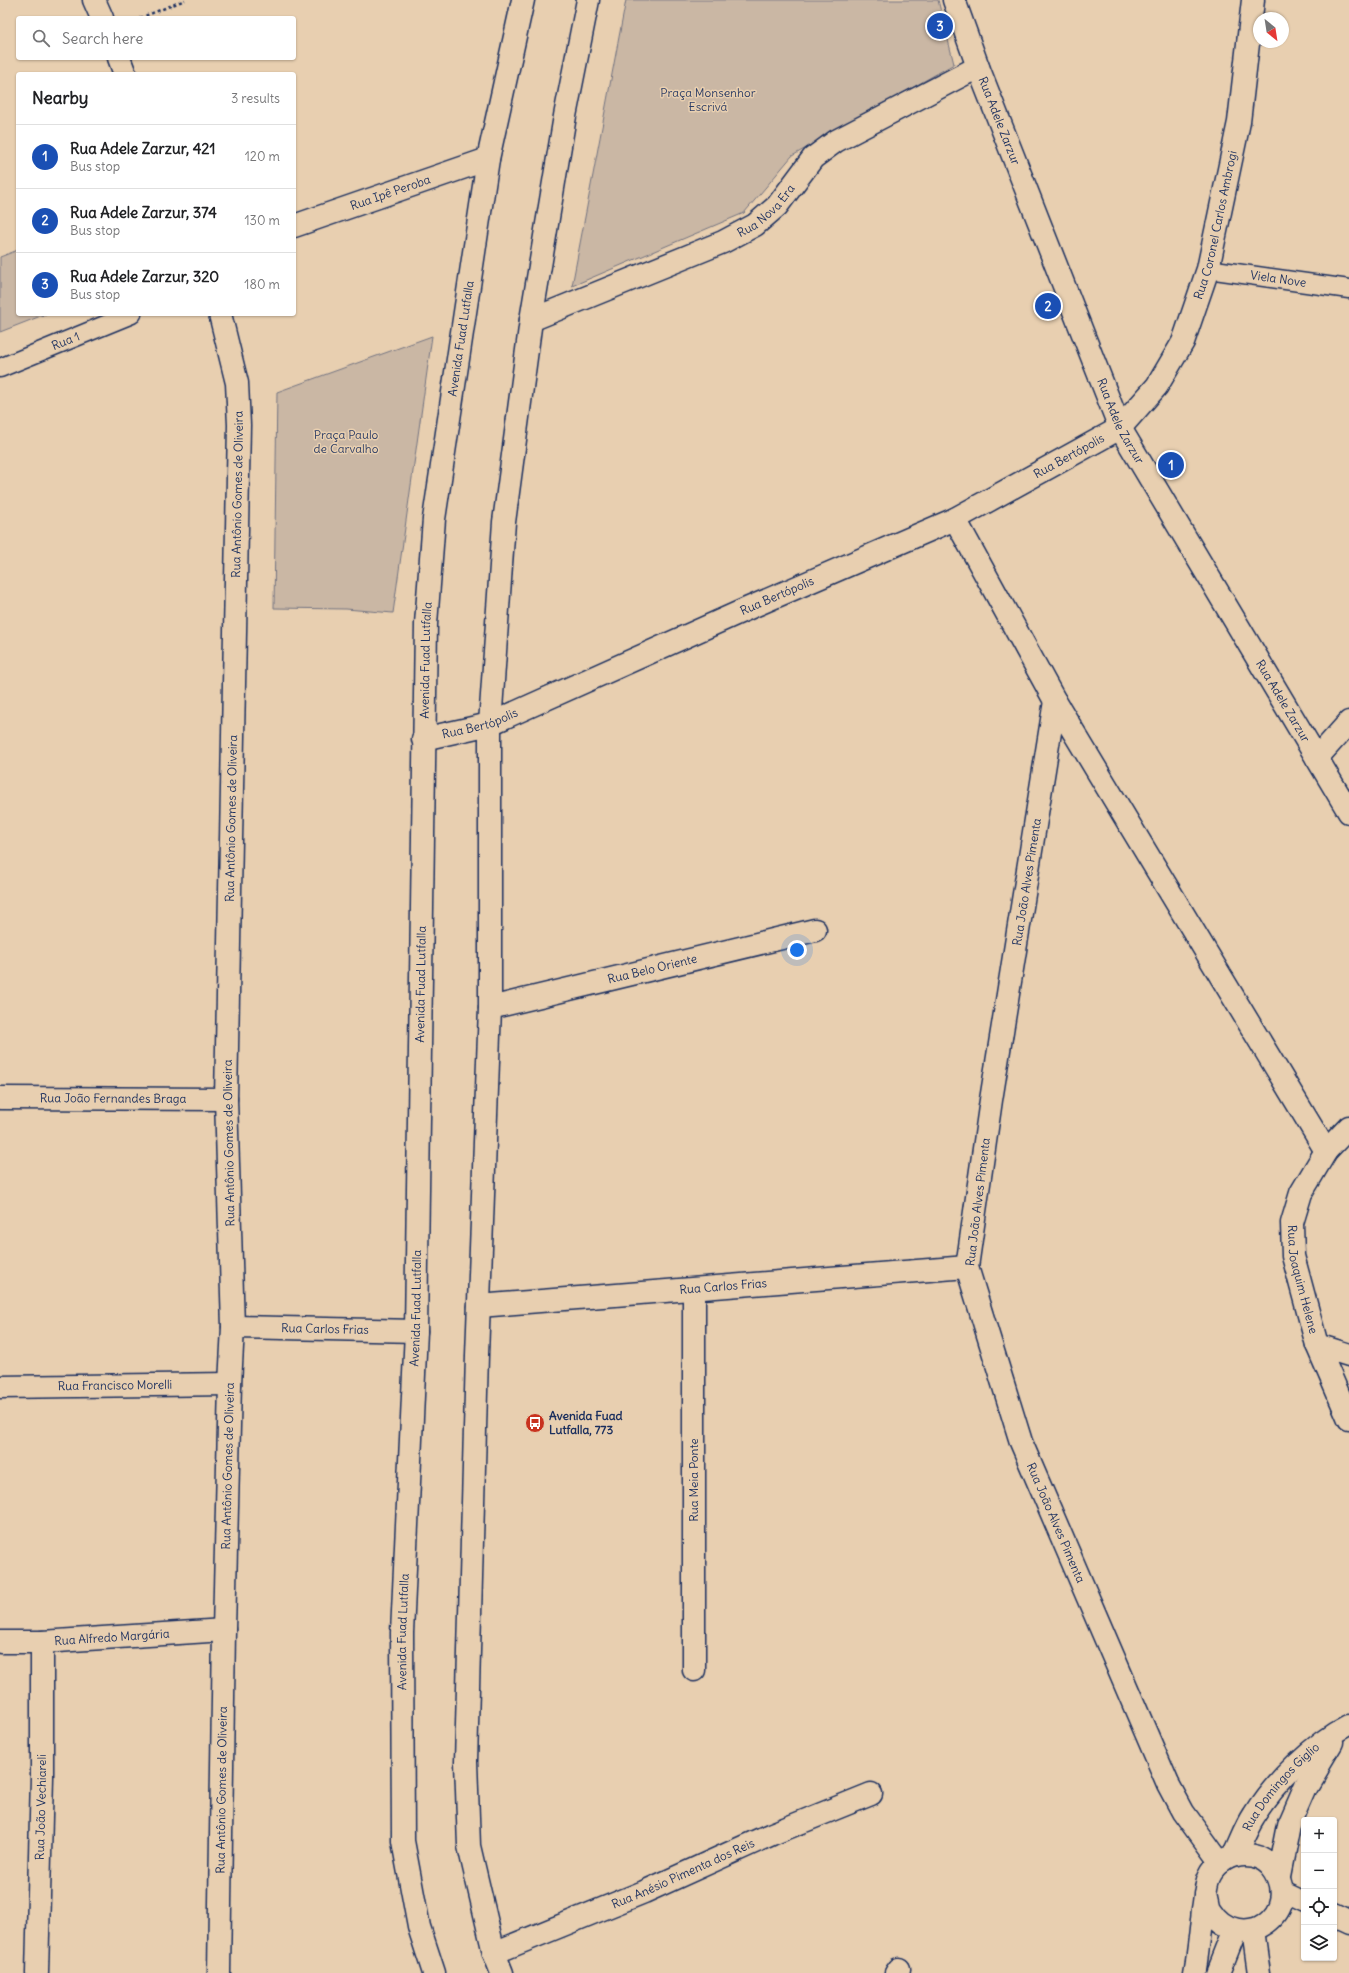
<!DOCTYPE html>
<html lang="en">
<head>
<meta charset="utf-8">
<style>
  body { margin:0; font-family:Delius,sans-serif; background:#f2f2f2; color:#202124 }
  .controls { position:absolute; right:12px; bottom:12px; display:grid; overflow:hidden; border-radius:4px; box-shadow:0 1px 3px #0004 }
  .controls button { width:36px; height:36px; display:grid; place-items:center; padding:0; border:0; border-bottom:1px solid #e0e0e0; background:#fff; color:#202124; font:20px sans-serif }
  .compass { position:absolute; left:1253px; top:12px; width:36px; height:36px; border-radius:50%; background:#fff; box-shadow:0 1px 3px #0004; rotate:150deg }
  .you { position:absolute; left:797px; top:950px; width:14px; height:14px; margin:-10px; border:3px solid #fff; border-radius:50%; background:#1a73e8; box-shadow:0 0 0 6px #1a73e833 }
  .badge { display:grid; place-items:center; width:26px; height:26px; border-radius:50%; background:#111827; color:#fff; font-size:13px; font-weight:700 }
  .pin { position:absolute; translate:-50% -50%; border:2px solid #fff; box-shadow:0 1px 4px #0006 }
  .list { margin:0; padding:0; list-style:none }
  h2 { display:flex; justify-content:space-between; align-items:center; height:52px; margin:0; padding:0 16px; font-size:17px }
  h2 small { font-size:13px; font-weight:400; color:#757577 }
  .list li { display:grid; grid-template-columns:26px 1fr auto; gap:12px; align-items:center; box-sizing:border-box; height:64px; padding:0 16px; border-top:1px solid #e0e0e0 }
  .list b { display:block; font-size:15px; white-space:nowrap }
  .list p { margin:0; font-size:13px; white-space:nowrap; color:#757577 }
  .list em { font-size:13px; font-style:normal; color:#757577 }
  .icon { flex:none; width:22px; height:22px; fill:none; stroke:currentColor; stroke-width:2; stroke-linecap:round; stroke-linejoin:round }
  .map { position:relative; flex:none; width:1349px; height:1973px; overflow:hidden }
  .search { position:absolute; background:#fff; box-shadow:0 1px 3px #0004; left:16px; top:16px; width:280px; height:44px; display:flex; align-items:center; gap:10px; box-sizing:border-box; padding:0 14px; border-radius:4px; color:#757577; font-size:15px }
  .panel { position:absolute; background:#fff; box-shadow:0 1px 3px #0004; left:16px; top:72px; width:280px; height:244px; border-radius:4px }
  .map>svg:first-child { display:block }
  .green { fill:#cab7a4; stroke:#727381 }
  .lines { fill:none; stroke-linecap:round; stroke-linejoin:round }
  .lane-casing { stroke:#1b2f5e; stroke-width:21 }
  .street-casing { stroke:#1b2f5e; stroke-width:25 }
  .secondary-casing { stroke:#1b2f5e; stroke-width:25 }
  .path { stroke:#1b2f5e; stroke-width:2.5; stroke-dasharray:3 3; stroke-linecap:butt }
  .lane { stroke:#e8cfb0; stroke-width:18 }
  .street { stroke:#e8cfb0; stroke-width:22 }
  .secondary { stroke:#e8cfb0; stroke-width:22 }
  .labels { text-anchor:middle; stroke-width:3; stroke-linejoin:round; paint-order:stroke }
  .park-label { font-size:12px; fill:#2c3d65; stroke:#e8cfb0 }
  .street-label { font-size:12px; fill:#1b2f5e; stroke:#e8cfb0 }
  .poi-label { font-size:12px; font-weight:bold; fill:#1b2f5e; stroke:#e8cfb0; text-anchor:start }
</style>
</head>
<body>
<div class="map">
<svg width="1349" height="1973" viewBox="0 0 1349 1973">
  <rect width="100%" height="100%" fill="#e8cfb0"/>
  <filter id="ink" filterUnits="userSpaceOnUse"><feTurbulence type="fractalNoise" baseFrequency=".025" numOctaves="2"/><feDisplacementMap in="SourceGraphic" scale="8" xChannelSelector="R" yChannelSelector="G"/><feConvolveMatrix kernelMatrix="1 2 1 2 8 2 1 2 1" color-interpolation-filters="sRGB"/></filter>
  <g filter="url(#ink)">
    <path class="green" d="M 626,0 L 938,0 L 954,64 L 792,156 L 744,213 L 572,286 Z
      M 18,250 L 18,314 L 46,314 L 0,332 L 0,257 Z
      M 432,336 L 393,613 L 346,609 L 274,608 L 277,392 Z"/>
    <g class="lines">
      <g class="lane-casing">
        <g id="lane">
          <path id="s1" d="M 1208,269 L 1349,289"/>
          <path id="s2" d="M 0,368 L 132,314"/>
        </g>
      </g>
      <g class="street-casing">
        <g id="street">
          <path d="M 94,0 L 102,18"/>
          <path id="s3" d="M 954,0 L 978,67 L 1120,428 L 1349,812"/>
          <path d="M 119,58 L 125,74"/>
          <path id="s4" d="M 294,226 L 488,159"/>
          <path id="s5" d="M 531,320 L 723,242 L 755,225 L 777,206 L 813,158 L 836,141 L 978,67"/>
          <path d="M 955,519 L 1055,701 L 1326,1151"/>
          <path id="s6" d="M 1055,701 L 991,1100 L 967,1267 L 1021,1442 L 1168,1784 L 1183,1812 L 1220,1863"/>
          <path id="s7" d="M 423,739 L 490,724 L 749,608 L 955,519 L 1120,428 L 1157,386 L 1183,342 L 1208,269 L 1239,122 L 1253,0"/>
          <path d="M 1317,758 L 1349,722"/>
          <path id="s8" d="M 490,1008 L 815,930"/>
          <path id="s9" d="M 0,1098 L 226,1099"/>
          <path id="s10" d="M 1349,1127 L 1326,1151 L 1301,1193 L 1292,1223 L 1293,1256 L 1317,1345 L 1349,1419"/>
          <path d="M 694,1290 L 694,1670"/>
          <path id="s11" d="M 479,1306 L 967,1267"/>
          <path id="s12" d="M 233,1327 L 416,1331"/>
          <path d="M 1317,1345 L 1349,1355"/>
          <path id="s13" d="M 0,1387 L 230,1384"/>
          <path id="s14" d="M 0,1642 L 42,1642 L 224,1630"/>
          <path id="s15" d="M 1235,1855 C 1241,1843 1246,1828 1254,1816 C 1275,1782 1314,1743 1349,1725"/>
          <path d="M 1279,1876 L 1289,1825 L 1306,1786 L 1331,1744"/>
          <path d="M 1283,1892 L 1304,1902"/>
          <path d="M 1334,1915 L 1349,1922"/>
          <path d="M 1253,1930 L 1259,1973"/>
          <path id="s16" d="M 494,1953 L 644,1892 L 772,1834 L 871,1794"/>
          <path id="s17" d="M 37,1973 L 42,1777 L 42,1642"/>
          <path id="s18" d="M 219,1973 L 224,1630 L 230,1384 L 233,1327 L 226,1099 L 239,425 L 237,383 L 220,314"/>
          <path d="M 896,1973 L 899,1969"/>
          <path d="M 1195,1973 C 1199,1952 1201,1931 1203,1909 C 1205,1899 1205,1886 1209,1877 C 1215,1863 1230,1855 1243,1855 C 1253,1855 1264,1858 1271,1866 C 1308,1912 1240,1958 1210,1910 C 1207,1906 1207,1898 1205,1893"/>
          <path d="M 1219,1973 L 1236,1930"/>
        </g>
      </g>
      <g class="secondary-casing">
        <g id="secondary">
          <path id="s19" d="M 434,1973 L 419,1927 L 403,1841 L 402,1633 L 416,1331 L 426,624 L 434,519 L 488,159 L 523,0"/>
          <path d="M 502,1973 L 494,1953 L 469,1846 L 466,1762 L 477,1355 L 490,1008 L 490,724 L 504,522 L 531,320 L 565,116 L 588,0"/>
        </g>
      </g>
      <path class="path" d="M 140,18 L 185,0"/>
      <use href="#lane" class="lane"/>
      <use href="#street" class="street"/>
      <use href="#secondary" class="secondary"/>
    </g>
  </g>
  <defs>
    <g id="bus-disc" transform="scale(1)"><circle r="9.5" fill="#c8321e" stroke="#e8cfb0"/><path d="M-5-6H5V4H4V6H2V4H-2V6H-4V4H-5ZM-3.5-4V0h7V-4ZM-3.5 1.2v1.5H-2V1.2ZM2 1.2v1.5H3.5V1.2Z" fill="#fff"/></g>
  </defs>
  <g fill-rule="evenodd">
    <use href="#bus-disc" x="535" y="1423"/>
  </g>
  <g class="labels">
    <g class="park-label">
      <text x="708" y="97">Praça Monsenhor<tspan x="708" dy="14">Escrivá</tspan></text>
      <text x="346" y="439">Praça Paulo<tspan x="346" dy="14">de Carvalho</tspan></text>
    </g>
    <g class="street-label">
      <text dy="4" stroke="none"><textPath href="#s3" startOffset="129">Rua Adele Zarzur</textPath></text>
      <text dy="4" stroke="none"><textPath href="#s4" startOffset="102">Rua Ipê Peroba</textPath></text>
      <text dy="4" stroke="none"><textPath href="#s5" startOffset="261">Rua Nova Era</textPath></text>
      <text dy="4" stroke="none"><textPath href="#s7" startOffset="994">Rua Coronel Carlos Ambrogi</textPath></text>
      <text dy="4" stroke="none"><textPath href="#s1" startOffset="71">Viela Nove</textPath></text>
      <text dy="4" stroke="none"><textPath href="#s19" startOffset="1641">Avenida Fuad Lutfalla</textPath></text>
      <text dy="4" stroke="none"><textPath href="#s2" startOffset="71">Rua 1</textPath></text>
      <text dy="4" stroke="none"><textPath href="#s3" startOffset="453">Rua Adele Zarzur</textPath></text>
      <text dy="4" stroke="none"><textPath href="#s7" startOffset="707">Rua Bertópolis</textPath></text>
      <text dy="4" stroke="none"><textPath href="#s18" startOffset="1479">Rua Antônio Gomes de Oliveira</textPath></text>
      <text dy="4" stroke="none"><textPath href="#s7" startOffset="383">Rua Bertópolis</textPath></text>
      <text dy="4" stroke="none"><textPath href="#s19" startOffset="1317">Avenida Fuad Lutfalla</textPath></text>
      <text dy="4" stroke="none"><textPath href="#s3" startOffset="777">Rua Adele Zarzur</textPath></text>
      <text dy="4" stroke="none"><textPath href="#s7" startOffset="59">Rua Bertópolis</textPath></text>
      <text dy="4" stroke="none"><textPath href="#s18" startOffset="1155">Rua Antônio Gomes de Oliveira</textPath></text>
      <text transform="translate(1027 882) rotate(-81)" y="4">Rua João Alves Pimenta</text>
      <text dy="4" stroke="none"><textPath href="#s8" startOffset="167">Rua Belo Oriente</textPath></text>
      <text dy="4" stroke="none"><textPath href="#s19" startOffset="993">Avenida Fuad Lutfalla</textPath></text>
      <text dy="4" stroke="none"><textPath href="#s9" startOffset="113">Rua João Fernandes Braga</textPath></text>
      <text transform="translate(229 1143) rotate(-91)" y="4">Rua Antônio Gomes de Oliveira</text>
      <text transform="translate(978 1202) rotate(-83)" y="4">Rua João Alves Pimenta</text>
      <text dy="4" stroke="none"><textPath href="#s10" startOffset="171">Rua Joaquim Helene</textPath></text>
      <text dy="4" stroke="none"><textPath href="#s11" startOffset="245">Rua Carlos Frias</textPath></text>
      <text dy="4" stroke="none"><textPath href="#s19" startOffset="669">Avenida Fuad Lutfalla</textPath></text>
      <text dy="4" stroke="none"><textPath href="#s12" startOffset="92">Rua Carlos Frias</textPath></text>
      <text dy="4" stroke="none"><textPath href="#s13" startOffset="115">Rua Francisco Morelli</textPath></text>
      <text dy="4" stroke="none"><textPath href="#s18" startOffset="507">Rua Antônio Gomes de Oliveira</textPath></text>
      <text transform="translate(694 1480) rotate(-90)" y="4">Rua Meia Ponte</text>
      <text dy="4" stroke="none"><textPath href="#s6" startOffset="844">Rua João Alves Pimenta</textPath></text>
      <text dy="4" stroke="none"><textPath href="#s19" startOffset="345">Avenida Fuad Lutfalla</textPath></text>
      <text dy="4" stroke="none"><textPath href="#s14" startOffset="112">Rua Alfredo Margária</textPath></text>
      <text dy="4" stroke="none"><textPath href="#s15" startOffset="83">Rua Domingos Giglio</textPath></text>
      <text dy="4" stroke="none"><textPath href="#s18" startOffset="183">Rua Antônio Gomes de Oliveira</textPath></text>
      <text dy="4" stroke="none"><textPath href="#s17" startOffset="166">Rua João Vechiareli</textPath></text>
      <text dy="4" stroke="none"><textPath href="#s16" startOffset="205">Rua Anésio Pimenta dos Reis</textPath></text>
    </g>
    <g class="poi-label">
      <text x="549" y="1420">Avenida Fuad<tspan x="549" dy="14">Lutfalla, 773</tspan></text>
    </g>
  </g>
</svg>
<div class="controls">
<button>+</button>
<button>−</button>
<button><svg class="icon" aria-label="locate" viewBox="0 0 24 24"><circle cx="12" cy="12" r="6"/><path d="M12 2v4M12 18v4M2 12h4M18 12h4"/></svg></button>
<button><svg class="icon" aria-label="layers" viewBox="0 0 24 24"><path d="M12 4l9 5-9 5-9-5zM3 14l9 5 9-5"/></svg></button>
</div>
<svg class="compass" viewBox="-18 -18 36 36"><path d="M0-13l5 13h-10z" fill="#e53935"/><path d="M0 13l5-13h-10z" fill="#757577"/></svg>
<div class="you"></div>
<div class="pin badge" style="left:1171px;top:465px;background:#1a4fb4">1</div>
<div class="pin badge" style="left:1048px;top:306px;background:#1a4fb4">2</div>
<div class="pin badge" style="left:940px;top:26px;background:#1a4fb4">3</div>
<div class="search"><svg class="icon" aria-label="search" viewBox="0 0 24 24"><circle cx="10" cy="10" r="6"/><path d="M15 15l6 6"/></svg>Search here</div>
<section class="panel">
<h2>Nearby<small>3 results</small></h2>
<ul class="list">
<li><span class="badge" style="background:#1a4fb4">1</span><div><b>Rua Adele Zarzur, 421</b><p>Bus stop</p></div><em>120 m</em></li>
<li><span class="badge" style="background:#1a4fb4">2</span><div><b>Rua Adele Zarzur, 374</b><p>Bus stop</p></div><em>130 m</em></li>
<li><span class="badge" style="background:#1a4fb4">3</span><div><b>Rua Adele Zarzur, 320</b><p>Bus stop</p></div><em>180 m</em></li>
</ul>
</section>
</div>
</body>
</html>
